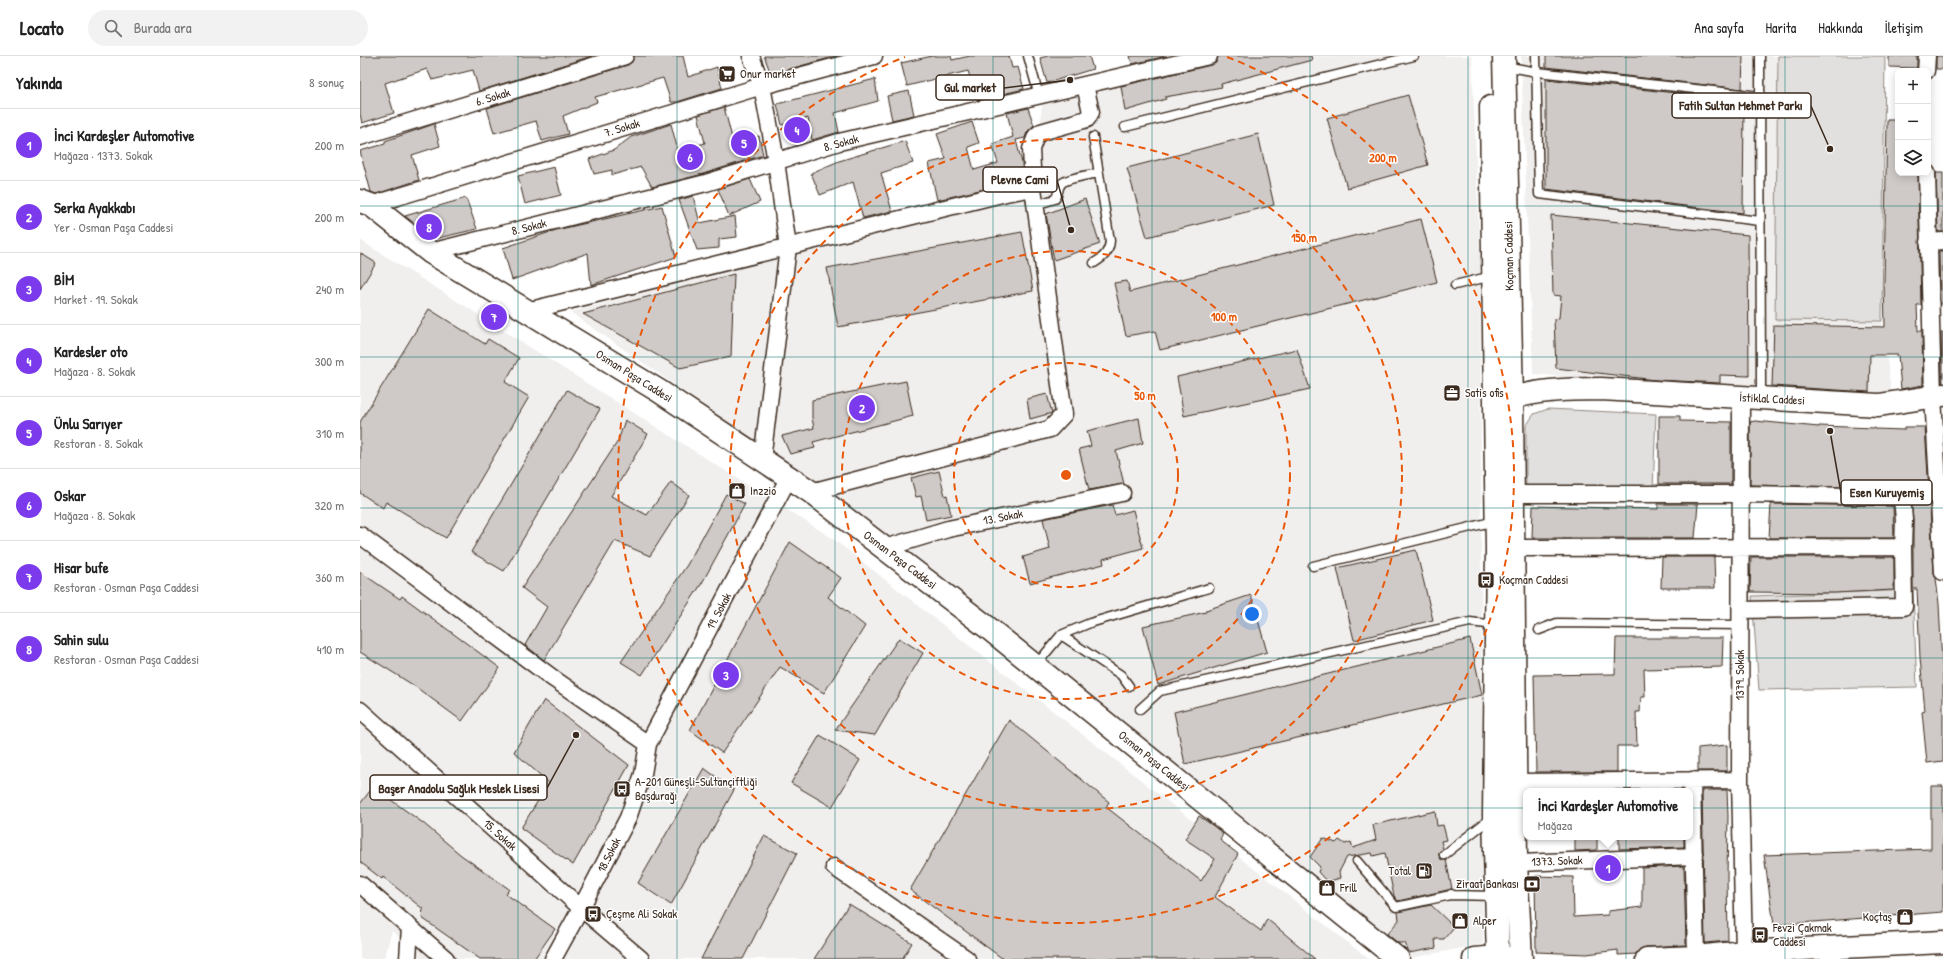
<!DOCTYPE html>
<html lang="tr">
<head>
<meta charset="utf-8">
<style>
  body { margin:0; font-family:"Patrick Hand",sans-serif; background:#f2f2f2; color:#222 }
  .controls { position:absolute; right:12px; top:12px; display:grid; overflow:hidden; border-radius:8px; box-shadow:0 2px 10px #0003 }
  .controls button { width:36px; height:36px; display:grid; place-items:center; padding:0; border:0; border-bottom:1px solid #e0e0e0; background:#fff; color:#222; font:20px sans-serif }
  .you { position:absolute; left:892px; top:558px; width:14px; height:14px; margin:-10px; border:3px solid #fff; border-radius:50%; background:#1a73e8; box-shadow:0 0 0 6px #1a73e833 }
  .badge { display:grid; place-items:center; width:26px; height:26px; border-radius:50%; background:#7c3aed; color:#fff; font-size:13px; font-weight:700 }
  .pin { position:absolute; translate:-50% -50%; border:2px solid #fff; box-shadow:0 1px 4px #0006 }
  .popup { position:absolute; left:1163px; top:732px; width:170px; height:52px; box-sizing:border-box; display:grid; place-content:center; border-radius:8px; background:#fff; filter:drop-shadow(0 1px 3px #0005); font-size:13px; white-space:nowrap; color:#767676 }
  .popup b { font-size:15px; color:#222 }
  .popup::after { content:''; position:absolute; left:50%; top:100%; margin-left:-8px; border:8px solid transparent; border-top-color:#fff }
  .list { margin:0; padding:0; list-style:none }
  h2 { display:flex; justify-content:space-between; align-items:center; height:52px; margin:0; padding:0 16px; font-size:17px }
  h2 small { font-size:13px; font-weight:400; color:#767676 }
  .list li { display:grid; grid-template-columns:26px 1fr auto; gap:12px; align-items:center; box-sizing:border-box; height:72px; padding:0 16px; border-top:1px solid #e0e0e0 }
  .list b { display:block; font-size:15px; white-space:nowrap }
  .list p { margin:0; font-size:13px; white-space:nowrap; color:#767676 }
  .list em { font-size:13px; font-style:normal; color:#767676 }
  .icon { flex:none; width:22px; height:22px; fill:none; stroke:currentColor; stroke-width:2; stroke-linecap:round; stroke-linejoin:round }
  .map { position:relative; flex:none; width:1583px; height:903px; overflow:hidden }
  header { display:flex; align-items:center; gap:24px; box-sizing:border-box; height:56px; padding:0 20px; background:#fff; border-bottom:1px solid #e0e0e0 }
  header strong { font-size:19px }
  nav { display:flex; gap:22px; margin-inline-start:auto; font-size:14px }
  .search { width:280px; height:36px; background:#f2f2f2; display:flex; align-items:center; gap:10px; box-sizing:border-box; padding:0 14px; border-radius:22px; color:#767676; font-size:15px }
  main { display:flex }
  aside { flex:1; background:#fff }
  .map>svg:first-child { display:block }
  .built { fill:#f1efee }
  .green { fill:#e2e0de; stroke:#8e857e }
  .building { fill:#cfcac7; stroke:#3b2a1e }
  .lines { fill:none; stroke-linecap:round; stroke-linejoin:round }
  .lane-casing { stroke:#3b2a1e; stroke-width:11 }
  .street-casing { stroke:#3b2a1e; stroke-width:19 }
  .secondary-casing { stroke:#3b2a1e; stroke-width:25 }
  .lane { stroke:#fff; stroke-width:8 }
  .street { stroke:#fff; stroke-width:16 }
  .secondary { stroke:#fff; stroke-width:22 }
  .grid { fill:none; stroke:#0f766e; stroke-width:1; stroke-opacity:0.55 }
  .ring { fill:none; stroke:#e8590c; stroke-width:2; stroke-dasharray:7 5 }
  .labels { text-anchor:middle; stroke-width:3; stroke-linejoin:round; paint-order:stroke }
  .poi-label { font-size:12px; fill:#3b2a1e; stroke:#fff; text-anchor:start }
  .street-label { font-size:12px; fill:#3b2a1e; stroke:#fff }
  .centre { fill:#e8590c; stroke:#fff; stroke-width:2 }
  .ring-label { font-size:12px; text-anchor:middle; font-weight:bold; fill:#e8590c; stroke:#fff; stroke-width:3; stroke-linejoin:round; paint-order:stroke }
  .leader { fill:none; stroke:#3b2a1e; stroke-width:1.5 }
  .callout-dot { fill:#3b2a1e; stroke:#fff; stroke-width:1.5 }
  .callout { fill:#fff; stroke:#3b2a1e; stroke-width:1.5 }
  .callout-label { font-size:13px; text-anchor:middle; font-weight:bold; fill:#3b2a1e }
</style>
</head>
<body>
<header>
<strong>Locato</strong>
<div class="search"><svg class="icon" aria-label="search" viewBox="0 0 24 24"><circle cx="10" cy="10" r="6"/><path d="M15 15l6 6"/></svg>Burada ara</div>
<nav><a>Ana sayfa</a><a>Harita</a><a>Hakkında</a><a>İletişim</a></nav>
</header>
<main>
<aside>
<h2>Yakında<small>8 sonuç</small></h2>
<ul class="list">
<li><span class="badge">1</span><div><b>İnci Kardeşler Automotive</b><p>Mağaza · 1373. Sokak</p></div><em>200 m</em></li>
<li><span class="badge">2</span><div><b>Serka Ayakkabı</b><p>Yer · Osman Paşa Caddesi</p></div><em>200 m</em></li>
<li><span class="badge">3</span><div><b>BİM</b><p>Market · 19. Sokak</p></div><em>240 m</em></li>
<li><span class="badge">4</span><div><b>Kardesler oto</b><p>Mağaza · 8. Sokak</p></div><em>300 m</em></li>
<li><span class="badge">5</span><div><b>Ünlu Sarıyer</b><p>Restoran · 8. Sokak</p></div><em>310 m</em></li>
<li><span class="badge">6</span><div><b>Oskar</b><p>Mağaza · 8. Sokak</p></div><em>320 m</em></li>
<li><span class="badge">7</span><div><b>Hisar bufe</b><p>Restoran · Osman Paşa Caddesi</p></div><em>360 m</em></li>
<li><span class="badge">8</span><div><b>Sahin sulu</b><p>Restoran · Osman Paşa Caddesi</p></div><em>410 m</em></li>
</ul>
</aside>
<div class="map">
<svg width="1583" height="903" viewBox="0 0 1583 903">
  <rect width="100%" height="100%" fill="#fff"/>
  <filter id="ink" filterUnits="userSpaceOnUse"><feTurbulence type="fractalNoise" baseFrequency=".025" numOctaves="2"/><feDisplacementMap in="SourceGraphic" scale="8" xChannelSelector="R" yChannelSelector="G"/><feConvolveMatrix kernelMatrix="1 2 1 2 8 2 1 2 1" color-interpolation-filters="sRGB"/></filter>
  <g filter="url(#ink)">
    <path class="built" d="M 849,0 L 1112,0 L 1120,203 L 1123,888 L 1051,902 L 417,400 L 210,256 L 438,197 L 674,139 L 682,47 Z
      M 1161,0 L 1418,0 L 1415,263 L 1522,265 L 1532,343 L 1406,339 L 1173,318 Z
      M 0,184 L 472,482 L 1009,903 L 62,903 L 32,875 L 24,903 L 0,903 Z"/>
    <path class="green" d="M 1418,0 L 1525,0 L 1522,265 L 1415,264 Z
      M 1188,353 L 1296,358 L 1293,435 L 1166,433 L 1166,370 L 1174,358 Z
      M 1553,534 L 1557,631 L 1399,634 L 1392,540 Z"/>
    <path class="building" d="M 0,0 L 232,0 L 119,35 L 113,14 L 72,24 L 67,13 L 25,27 L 34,57 L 2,67 L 0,58 Z
      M 274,0 L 323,0 L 328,21 L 357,11 L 362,32 L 317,46 L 311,46 L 303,22 L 235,41 L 237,46 L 203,60 L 208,78 L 182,85 L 176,65 L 134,77 L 127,52 L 268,9 L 272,6 Z
      M 404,0 L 477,0 L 411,18 Z
      M 572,0 L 591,0 L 592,4 L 610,0 L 649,0 L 652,12 L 658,11 L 664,33 L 617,44 L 608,15 L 547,30 L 541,7 Z
      M 688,0 L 729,0 L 733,13 L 687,27 L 680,2 Z
      M 770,0 L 807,0 L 772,8 Z
      M 858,0 L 951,0 L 952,4 L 861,28 L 862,31 L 805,41 L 806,43 L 765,55 L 761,30 L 851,9 L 856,7 Z
      M 1186,0 L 1383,0 L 1382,33 L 1186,11 Z
      M 1529,0 L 1557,0 L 1557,12 L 1529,11 Z
      M 1576,0 L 1583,0 L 1583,13 L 1576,13 Z
      M 515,23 L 518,45 L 475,57 L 479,76 L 452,84 L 448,62 L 422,69 L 417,48 Z
      M 1186,23 L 1381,44 L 1381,50 L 1384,51 L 1383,157 L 1186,133 Z
      M 549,35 L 554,59 L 532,64 L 527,40 Z
      M 1048,39 L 1068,109 L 987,132 L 967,62 Z
      M 364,51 L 373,86 L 399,80 L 403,99 L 343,118 L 292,131 L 281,111 L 252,119 L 252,114 L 234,118 L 229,103 L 254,94 L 271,81 L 311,68 L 318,95 L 345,87 L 338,59 Z
      M 668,52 L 674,69 L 667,76 L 665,82 L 656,84 L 662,107 L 663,124 L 577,144 L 569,107 L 586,103 L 577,78 L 612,66 L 619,87 L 608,91 L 614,114 L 638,107 L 632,88 L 653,81 L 647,57 Z
      M 1527,64 L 1538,64 L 1538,117 L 1558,117 L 1561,249 L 1557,249 L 1558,275 L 1562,275 L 1563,329 L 1541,333 L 1538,299 L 1510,299 L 1509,336 L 1412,330 L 1414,269 L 1525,271 L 1524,227 Z
      M 74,68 L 80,90 L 52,99 L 59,124 L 16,138 L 11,136 L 0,95 L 25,88 L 25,85 Z
      M 898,78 L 914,149 L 787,181 L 767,112 Z
      M 545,85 L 553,107 L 521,117 L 532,155 L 503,162 L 493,126 L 460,139 L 451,117 L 479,105 Z
      M 194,111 L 201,139 L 165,148 L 158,120 Z
      M 1576,117 L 1583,117 L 1583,176 L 1578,176 Z
      M 390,123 L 400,146 L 369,160 L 358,133 Z
      M 333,140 L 340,167 L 375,160 L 377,181 L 359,183 L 359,192 L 337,194 L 319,144 Z
      M 106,142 L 117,173 L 74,183 L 45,160 Z
      M 725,143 L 740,188 L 694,204 L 686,158 Z
      M 302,150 L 316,201 L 231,229 L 228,197 L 152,224 L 143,192 L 196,174 Z
      M 1191,159 L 1388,179 L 1389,320 L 1360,319 L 1360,327 L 1296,324 L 1196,312 L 1194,263 L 1199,262 L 1201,240 L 1193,239 Z
      M 1061,163 L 1077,226 L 800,294 L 795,275 L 766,280 L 754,227 L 767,225 L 770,236 Z
      M 662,176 L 673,235 L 478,271 L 467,212 Z
      M 1579,195 L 1583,195 L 1583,248 L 1580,248 Z
      M 0,197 L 16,207 L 0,233 Z
      M 374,218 L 371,301 L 320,312 L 223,258 Z
      M 69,253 L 125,288 L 128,283 L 159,302 L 145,326 L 169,341 L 86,482 L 26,446 L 23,452 L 0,437 L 0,366 Z
      M 1581,277 L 1583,277 L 1583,327 L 1582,327 Z
      M 937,293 L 950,333 L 824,360 L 817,321 Z
      M 546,325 L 553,360 L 453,386 L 455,392 L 430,398 L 422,380 L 454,372 L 452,362 L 452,344 Z
      M 207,334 L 240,353 L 144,515 L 111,496 Z
      M 687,338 L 692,357 L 670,363 L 667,343 Z
      M 1299,360 L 1320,360 L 1320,365 L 1371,366 L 1371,428 L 1299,428 Z
      M 779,362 L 783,387 L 756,395 L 764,428 L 729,434 L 719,393 L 731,390 L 727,375 Z
      M 265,364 L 288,378 L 251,440 L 287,459 L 311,426 L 329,439 L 290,500 L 255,485 L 184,604 L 165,589 L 187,551 L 162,532 L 258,385 Z
      M 1395,365 L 1459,371 L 1459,370 L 1515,372 L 1515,373 L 1544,374 L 1544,371 L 1565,371 L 1574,517 L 1576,522 L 1579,548 L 1583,627 L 1583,705 L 1567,707 L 1562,656 L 1565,655 L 1560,602 L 1557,533 L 1553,533 L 1553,463 L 1550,436 L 1542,432 L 1390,429 L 1390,366 Z
      M 579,415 L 585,440 L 587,439 L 591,459 L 566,464 L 561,440 L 556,441 L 551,422 Z
      M 366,438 L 385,448 L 342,527 L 282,619 L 261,606 L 327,509 Z
      M 1298,448 L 1338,448 L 1335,482 L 1172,482 L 1173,450 L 1298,453 Z
      M 1411,448 L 1533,450 L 1534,482 L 1409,482 Z
      M 752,449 L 755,459 L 773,454 L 783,492 L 743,503 L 744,508 L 670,527 L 663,501 L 690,493 L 683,463 Z
      M 430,486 L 481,522 L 468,541 L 505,570 L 464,637 L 420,611 L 362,697 L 330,674 Z
      M 1056,494 L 1073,564 L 994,584 L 977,512 Z
      M 1302,501 L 1354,501 L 1355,532 L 1301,532 Z
      M 1391,501 L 1534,501 L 1534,534 L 1474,537 L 1390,536 Z
      M 0,516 L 40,543 L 42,540 L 140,612 L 102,665 L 53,629 L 0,596 Z
      M 891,539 L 907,596 L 798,629 L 783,570 L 846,556 L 846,554 Z
      M 539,582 L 563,597 L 515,679 L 475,674 Z
      M 1256,582 L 1363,582 L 1362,611 L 1284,613 L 1285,641 L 1281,641 L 1280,656 L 1276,656 L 1277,690 L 1257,690 L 1257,716 L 1176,716 L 1174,619 L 1255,618 Z
      M 1110,583 L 1122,639 L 825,708 L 814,656 Z
      M 184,644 L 269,709 L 213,809 L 161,772 L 189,727 L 154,696 Z
      M 649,664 L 749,746 L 746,751 L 841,825 L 855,803 L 825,783 L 839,760 L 855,771 L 863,778 L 860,784 L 878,798 L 855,841 L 901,875 L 907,863 L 955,903 L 643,903 L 550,834 Z
      M 460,679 L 500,704 L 472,751 L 431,727 Z
      M 1367,689 L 1367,715 L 1338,715 L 1338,692 Z
      M 344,712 L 374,734 L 311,849 L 278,827 Z
      M 1571,730 L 1583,730 L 1583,856 L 1414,869 L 1404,799 L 1571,793 Z
      M 13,731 L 63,767 L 101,799 L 149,833 L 146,838 L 195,873 L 174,903 L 120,903 L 62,862 L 63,853 L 23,821 L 22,823 L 0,806 L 0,748 Z
      M 1342,734 L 1367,734 L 1368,760 L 1367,821 L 1368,885 L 1345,887 Z
      M 1075,755 L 1077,770 L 1083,769 L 1087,784 L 1081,785 L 1083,793 L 1079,797 L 1079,800 L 1082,804 L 1086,804 L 1092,833 L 1038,845 L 1034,840 L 1025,797 L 1013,800 L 1012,797 L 987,801 L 979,816 L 980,822 L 967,826 L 958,816 L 960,811 L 950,801 L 963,782 L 976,787 L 979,784 L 985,788 L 991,786 L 993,792 L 1016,784 L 1013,769 Z
      M 404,780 L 437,797 L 383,903 L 341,903 Z
      M 1215,781 L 1237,781 L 1237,794 L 1215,795 Z
      M 1259,781 L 1324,781 L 1324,791 L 1259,793 Z
      M 1324,810 L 1326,889 L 1286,891 L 1280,893 L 1276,898 L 1258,899 L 1258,894 L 1227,898 L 1176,896 L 1175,820 L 1213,821 L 1214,861 L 1248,859 L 1248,855 L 1282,851 L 1282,812 Z
      M 489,848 L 552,887 L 542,903 L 454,903 Z
      M 1071,849 L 1094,871 L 1084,883 L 1075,883 L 1076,892 L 1049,897 L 1045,887 L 1038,887 L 1027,878 L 1039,864 L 1038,856 Z"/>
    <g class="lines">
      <g class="lane-casing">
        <path id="lane" d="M 668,0 L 679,40
          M 1176,0 L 1179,138 L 1400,165
          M 1400,0 L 1401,341
          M 1145,10 L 1177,16 L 1400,40
          M 765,71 L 1054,0
          M 733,81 L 750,185 C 749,196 744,201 734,207
          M 675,149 L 695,143 C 699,139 697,133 701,128 C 706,122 730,119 738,117
          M 1095,229 L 1132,220
          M 953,510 L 1135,465
          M 1179,574 L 1197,567 L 1381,569
          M 701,579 L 730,567 L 849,532
          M 676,609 L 701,579 L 761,619 L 769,630
          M 780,653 L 800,635 L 1110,566 L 1135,569
          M 1084,799 L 1131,762
          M 997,805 L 1036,851 L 1091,839
          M 1091,838 L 1091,839 L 1135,840"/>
      </g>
      <g class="street-casing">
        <path id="street" d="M 391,0 L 402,30 L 416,105 L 428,191 L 402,404
          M 1566,15 L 1567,0
          M 0,81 L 265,0
          M 1567,117 L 1573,340 L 1583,516
          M 673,132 L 671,93 L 676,80 L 681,76 L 727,63 L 731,56 L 725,29
          M 11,149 L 402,30 L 514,0
          M 1568,186 L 1583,185
          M 70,196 L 346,127 L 479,86 L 849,0
          M 167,255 L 646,137 L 673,132 L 704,358 L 690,373 L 451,436
          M 1381,341 L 1380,724 L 1384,896
          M 1153,438 L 1381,438 L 1542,441 L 1544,464 L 1543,491 L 1153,492
          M 0,479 L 194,623 L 288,688
          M 525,492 L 588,473 L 762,437
          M 1381,554 L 1544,551 L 1543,491
          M 0,654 L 221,852 L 281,903
          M 1332,724 L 1336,901
          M 1155,726 L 1380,724
          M 1156,807 L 1335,800
          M 474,811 L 607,903
          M 0,828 L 86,903
          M 48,903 L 50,871
          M 193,903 L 221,852 L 268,762 L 283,718 L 288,688 L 429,421"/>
      </g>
      <g class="secondary-casing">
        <path id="secondary" d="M 1144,0 L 1152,343 L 1156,807 L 1161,903
          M 1131,51 L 1137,494 L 1134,759 L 1138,903
          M 0,145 L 11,149 L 70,196 L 299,335 L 451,436 L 627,571 L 1038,903
          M 1141,351 C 1155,333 1219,333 1241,333 L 1519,349 L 1583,339
          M 1114,903 L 1138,901 L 1153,903
          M 1287,903 L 1336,901 L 1384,896 L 1583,886"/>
      </g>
      <use href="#lane" class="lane"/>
      <use href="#street" class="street"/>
      <use href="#secondary" class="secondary"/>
    </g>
  </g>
  <path class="grid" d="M 158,0 L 158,903M 317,0 L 317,903M 475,0 L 475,903M 633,0 L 633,903M 792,0 L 792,903M 950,0 L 950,903M 1108,0 L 1108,903M 1266,0 L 1266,903M 1425,0 L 1425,903M 0,150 L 1583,150M 0,301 L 1583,301M 0,452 L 1583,452M 0,602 L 1583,602M 0,752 L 1583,752"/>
  <g class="ring">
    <circle cx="706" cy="419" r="112"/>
    <circle cx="706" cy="419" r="224"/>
    <circle cx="706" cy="419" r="336"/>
    <path d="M867 1A448 448 0 1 1 545 1"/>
  </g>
  <defs>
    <g id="supermarket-square" transform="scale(0.9)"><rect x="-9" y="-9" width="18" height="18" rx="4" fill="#3b2a1e" stroke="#fff"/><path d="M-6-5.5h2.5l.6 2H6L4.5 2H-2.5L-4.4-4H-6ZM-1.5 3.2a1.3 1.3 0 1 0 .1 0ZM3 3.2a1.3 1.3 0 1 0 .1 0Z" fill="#fff"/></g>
    <g id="office-square" transform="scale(0.9)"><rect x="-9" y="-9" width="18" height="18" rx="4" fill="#3b2a1e" stroke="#fff"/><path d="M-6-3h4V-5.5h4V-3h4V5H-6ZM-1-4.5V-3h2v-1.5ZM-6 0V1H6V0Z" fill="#fff"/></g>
    <g id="shop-square" transform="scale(0.9)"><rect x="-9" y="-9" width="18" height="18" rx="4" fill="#3b2a1e" stroke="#fff"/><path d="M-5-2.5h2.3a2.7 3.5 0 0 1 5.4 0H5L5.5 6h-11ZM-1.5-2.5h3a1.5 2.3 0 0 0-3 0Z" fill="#fff"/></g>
    <g id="bus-square" transform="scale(0.9)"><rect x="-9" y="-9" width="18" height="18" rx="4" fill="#3b2a1e" stroke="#fff"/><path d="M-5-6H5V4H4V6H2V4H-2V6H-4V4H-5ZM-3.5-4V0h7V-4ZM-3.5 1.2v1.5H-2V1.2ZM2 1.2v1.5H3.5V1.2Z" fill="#fff"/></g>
    <g id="fuel-square" transform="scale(0.9)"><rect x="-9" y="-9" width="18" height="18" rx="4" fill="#3b2a1e" stroke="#fff"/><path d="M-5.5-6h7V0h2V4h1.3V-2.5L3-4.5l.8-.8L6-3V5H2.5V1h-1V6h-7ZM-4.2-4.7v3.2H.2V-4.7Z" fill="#fff"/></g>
    <g id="bank-square" transform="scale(0.9)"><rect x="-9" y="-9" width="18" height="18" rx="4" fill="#3b2a1e" stroke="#fff"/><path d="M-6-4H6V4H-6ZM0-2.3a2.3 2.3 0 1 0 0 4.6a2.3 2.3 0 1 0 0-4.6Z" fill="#fff"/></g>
  </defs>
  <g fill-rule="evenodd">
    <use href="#supermarket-square" x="367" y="18"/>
    <use href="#office-square" x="1092" y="337"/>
    <use href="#shop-square" x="377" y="435"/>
    <use href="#bus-square" x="1126" y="524"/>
    <use href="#bus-square" x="262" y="733"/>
    <use href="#fuel-square" x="1064" y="815"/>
    <use href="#bank-square" x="1172" y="828"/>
    <use href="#shop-square" x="967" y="832"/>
    <use href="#bus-square" x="233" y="858"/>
    <use href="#shop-square" x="1545" y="861"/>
    <use href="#shop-square" x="1100" y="865"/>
    <use href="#bus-square" x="1400" y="879"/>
  </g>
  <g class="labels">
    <g class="poi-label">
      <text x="380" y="22">Onur market</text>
      <text x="1105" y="341">Satis ofis</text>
      <text x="390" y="439">Inzzio</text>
      <text x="1139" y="528">Koçman Caddesi</text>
      <text x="275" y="730">A-201 Güneşli-Sultançiftliği<tspan x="275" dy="14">Başdurağı</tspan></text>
      <text x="1051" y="819" text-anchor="end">Total</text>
      <text x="1159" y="832" text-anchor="end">Ziraat Bankası</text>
      <text x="980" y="836">Frill</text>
      <text x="246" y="862">Çeşme Ali Sokak</text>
      <text x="1532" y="865" text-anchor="end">Koçtaş</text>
      <text x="1113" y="869">Alper</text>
      <text x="1413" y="876">Fevzi Çakmak<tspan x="1413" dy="14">Caddesi</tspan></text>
    </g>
    <g class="street-label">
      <text transform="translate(133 41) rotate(-17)" y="4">6. Sokak</text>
      <text transform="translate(262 72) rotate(-17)" y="4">7. Sokak</text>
      <text transform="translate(481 87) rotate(-15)" y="4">8. Sokak</text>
      <text transform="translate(169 171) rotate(-14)" y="4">8. Sokak</text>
      <text transform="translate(1149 200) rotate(-91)" y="4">Koçman Caddesi</text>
      <text transform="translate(274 320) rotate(32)" y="4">Osman Paşa Caddesi</text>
      <text transform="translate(1412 343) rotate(3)" y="4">İstiklal Caddesi</text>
      <text transform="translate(643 461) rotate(-11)" y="4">13. Sokak</text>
      <text transform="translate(540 504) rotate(37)" y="4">Osman Paşa Caddesi</text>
      <text transform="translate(359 555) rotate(-62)" y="4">19. Sokak</text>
      <text transform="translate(1380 619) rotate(-90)" y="4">1379. Sokak</text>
      <text transform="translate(794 705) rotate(39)" y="4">Osman Paşa Caddesi</text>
      <text transform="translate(140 779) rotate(42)" y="4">15. Sokak</text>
      <text transform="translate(249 799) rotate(-63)" y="4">18.Sokak</text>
      <text transform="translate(1197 805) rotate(-2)" y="4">1373. Sokak</text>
    </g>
  </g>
  <circle cx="706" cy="419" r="6" class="centre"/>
  <g class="ring-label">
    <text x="1023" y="106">200 m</text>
    <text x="944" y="186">150 m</text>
    <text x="864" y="265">100 m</text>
    <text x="785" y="344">50 m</text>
  </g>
  <path class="leader" d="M710 24L644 32M1470 93L1451 50M711 174L697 124M1470 375L1481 437M216 679L187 732"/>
  <g class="callout-dot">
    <circle cx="710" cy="24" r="4"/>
    <circle cx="1470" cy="93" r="4"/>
    <circle cx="711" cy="174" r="4"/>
    <circle cx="1470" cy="375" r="4"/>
    <circle cx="216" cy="679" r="4"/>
  </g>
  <g class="callout">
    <rect x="576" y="19" width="68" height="25" rx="4"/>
    <rect x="1312" y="37" width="139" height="25" rx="4"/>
    <rect x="623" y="111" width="74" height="25" rx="4"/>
    <rect x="1481" y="424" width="91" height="25" rx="4"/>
    <rect x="10" y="719" width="177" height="25" rx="4"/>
  </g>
  <g class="callout-label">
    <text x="610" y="36">Gul market</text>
    <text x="1381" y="54">Fatih Sultan Mehmet Parkı</text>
    <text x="660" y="128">Plevne Cami</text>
    <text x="1527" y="441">Esen Kuruyemiş</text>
    <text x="99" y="737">Başer Anadolu Sağlık Meslek Lisesi</text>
  </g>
</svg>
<div class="controls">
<button>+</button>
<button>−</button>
<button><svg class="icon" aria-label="layers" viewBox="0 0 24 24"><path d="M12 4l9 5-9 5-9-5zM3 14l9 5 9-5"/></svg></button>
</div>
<div class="you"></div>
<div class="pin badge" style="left:1248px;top:812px">1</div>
<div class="popup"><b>İnci Kardeşler Automotive</b>Mağaza</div>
<div class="pin badge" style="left:502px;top:352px">2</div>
<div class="pin badge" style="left:366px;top:619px">3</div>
<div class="pin badge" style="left:437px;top:74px">4</div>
<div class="pin badge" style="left:384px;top:87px">5</div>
<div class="pin badge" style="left:330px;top:101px">6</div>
<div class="pin badge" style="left:134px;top:261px">7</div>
<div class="pin badge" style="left:69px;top:171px">8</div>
</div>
</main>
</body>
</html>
